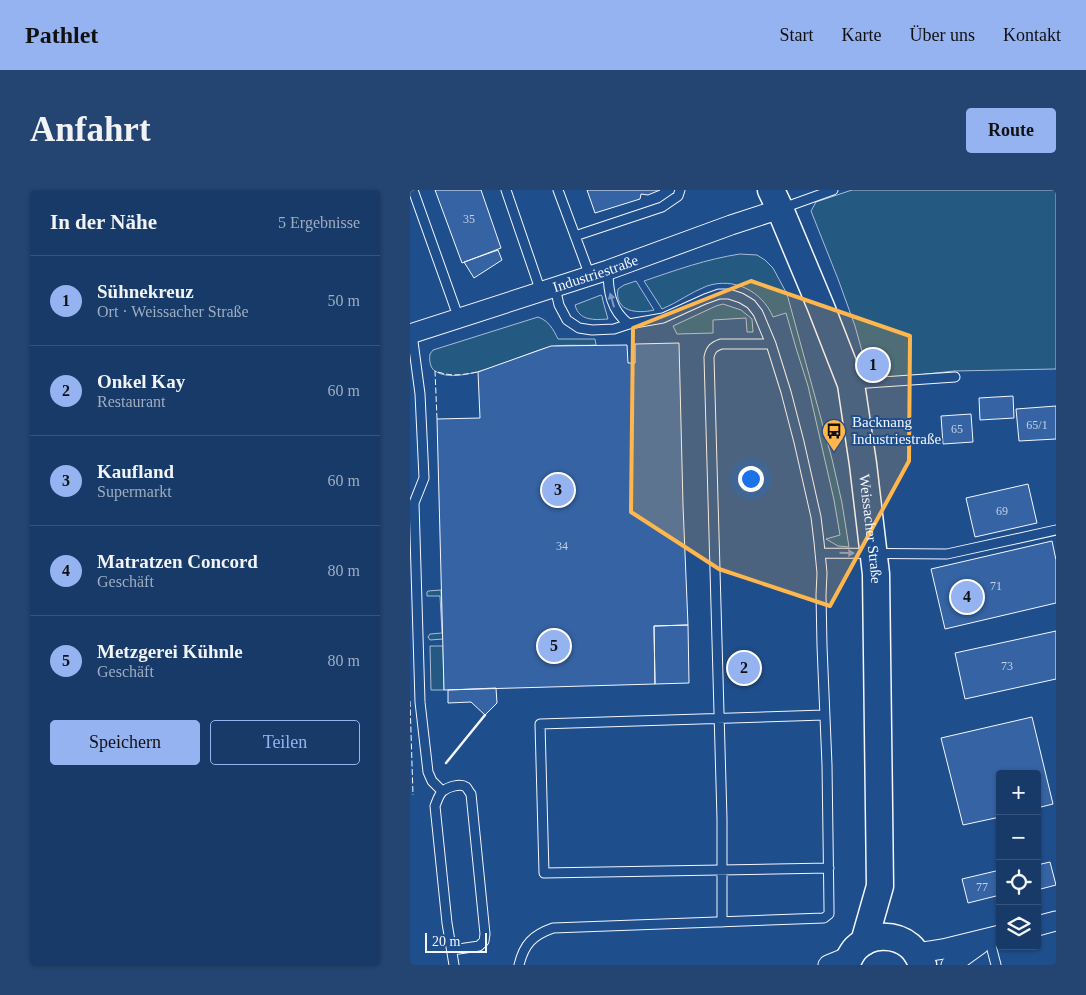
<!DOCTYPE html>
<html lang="de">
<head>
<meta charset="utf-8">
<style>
  body { margin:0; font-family:"Times New Roman",serif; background:#244571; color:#f1f3f6 }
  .controls { position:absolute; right:15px; bottom:15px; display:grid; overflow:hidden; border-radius:5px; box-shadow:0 1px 4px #0004 }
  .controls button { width:45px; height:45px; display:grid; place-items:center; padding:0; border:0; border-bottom:1px solid #36547d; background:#173a69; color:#f1f3f6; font:25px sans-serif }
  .scale { position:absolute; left:15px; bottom:12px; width:62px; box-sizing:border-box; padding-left:5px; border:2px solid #f2f6ff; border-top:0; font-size:14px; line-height:18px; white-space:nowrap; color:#f2f6ff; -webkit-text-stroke:4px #1f4e8c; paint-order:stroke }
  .you { position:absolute; left:340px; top:288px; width:18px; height:18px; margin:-12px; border:4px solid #fff; border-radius:50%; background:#1a73e8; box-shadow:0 0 0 8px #1a73e833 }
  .badge { display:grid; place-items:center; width:32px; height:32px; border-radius:50%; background:#95b2f1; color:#111; font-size:16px; font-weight:700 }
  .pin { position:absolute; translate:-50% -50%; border:2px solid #fff; box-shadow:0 1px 5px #0006 }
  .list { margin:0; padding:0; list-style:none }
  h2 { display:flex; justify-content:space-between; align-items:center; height:65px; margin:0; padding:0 20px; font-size:21px }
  h2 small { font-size:16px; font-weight:400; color:#9eadc0 }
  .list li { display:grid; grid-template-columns:32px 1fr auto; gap:15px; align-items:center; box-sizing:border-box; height:90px; padding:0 20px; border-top:1px solid #36547d }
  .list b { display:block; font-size:19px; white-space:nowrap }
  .list p { margin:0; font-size:16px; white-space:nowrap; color:#9eadc0 }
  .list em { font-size:16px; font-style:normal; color:#9eadc0 }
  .actions { display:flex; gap:10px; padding:15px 20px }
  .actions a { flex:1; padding:11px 0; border:1px solid #95b2f1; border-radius:5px; text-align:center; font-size:18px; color:#95b2f1 }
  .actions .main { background:#95b2f1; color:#111 }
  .icon { flex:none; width:28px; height:28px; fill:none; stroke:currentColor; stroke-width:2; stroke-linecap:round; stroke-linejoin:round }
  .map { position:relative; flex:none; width:646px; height:775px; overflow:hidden; border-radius:5px }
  header { display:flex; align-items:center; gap:30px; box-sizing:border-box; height:70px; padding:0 25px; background:#95b2f1; color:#111 }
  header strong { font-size:24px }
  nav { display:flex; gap:28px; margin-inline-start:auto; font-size:18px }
  .intro { display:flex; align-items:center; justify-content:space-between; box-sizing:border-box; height:120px; padding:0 30px }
  h1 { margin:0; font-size:35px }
  .button { padding:12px 22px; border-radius:5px; background:#95b2f1; color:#111; font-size:18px; font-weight:700 }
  main { display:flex; gap:30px; padding:0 30px }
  aside { flex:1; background:#173a69; border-radius:5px; box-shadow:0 1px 4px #0004 }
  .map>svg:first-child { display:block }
  .green { fill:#245a82; stroke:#a8bbd7 }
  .building { fill:#3563a3; stroke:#f2f6ff }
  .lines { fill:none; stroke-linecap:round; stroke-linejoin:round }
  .lane-casing { stroke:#f2f6ff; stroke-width:11 }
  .street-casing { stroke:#f2f6ff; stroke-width:21 }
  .secondary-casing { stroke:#f2f6ff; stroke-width:29 }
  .lane { stroke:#1f4e8c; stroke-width:9 }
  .street { stroke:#1f4e8c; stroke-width:19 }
  .secondary { stroke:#1f4e8c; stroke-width:26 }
  .fence { stroke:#f2f6ff; stroke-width:1; stroke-dasharray:6 2.5; stroke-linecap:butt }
  .wall { stroke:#f2f6ff; stroke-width:2.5 }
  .oneway { fill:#7e9ac0 }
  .marked { fill:#ffb74d; fill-opacity:0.2; stroke:#ffb74d; stroke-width:4; stroke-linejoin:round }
  .labels { text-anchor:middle; stroke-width:4; stroke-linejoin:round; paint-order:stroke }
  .number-label { font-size:12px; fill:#c3d1e8 }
  .street-label { font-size:15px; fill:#f2f6ff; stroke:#1f4e8c }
  .poi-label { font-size:15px; fill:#f2f6ff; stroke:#1f4e8c; text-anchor:start }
</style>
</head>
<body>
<header>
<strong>Pathlet</strong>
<nav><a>Start</a><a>Karte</a><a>Über uns</a><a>Kontakt</a></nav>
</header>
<div class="intro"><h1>Anfahrt</h1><a class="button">Route</a></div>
<main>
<aside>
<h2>In der Nähe<small>5 Ergebnisse</small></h2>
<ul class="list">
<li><span class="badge">1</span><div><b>Sühnekreuz</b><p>Ort · Weissacher Straße</p></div><em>50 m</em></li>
<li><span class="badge">2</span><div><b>Onkel Kay</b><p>Restaurant</p></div><em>60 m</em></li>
<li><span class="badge">3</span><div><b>Kaufland</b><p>Supermarkt</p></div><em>60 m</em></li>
<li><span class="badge">4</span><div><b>Matratzen Concord</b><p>Geschäft</p></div><em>80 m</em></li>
<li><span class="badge">5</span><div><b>Metzgerei Kühnle</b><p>Geschäft</p></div><em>80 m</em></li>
</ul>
<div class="actions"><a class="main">Speichern</a><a>Teilen</a></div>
</aside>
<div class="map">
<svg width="646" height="775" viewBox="0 0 646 775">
  <rect width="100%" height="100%" fill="#1f4e8c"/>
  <path class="green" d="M 442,0 L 646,0 L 646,179 L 544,181 L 460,190 L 445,136 L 428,89 L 401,21 L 406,12 Z
    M 330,64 L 347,65 L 355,70 L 363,78 L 377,104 L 422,269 L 432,313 L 439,357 L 428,356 L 416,349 L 430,345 L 424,310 L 398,196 L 386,158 L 376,123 L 363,127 C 352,101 324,87 297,96 C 281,102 267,113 252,119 L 234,91 C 266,80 297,69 330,64 Z
    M 226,91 L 244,120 C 228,124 204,122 208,99 L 214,95 Z
    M 191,105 L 192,106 L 193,111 L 198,129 C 184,130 169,131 165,115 Z
    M 313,114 L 331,120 L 342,129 L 343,142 L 337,142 L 336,128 L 303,130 L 303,143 L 267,144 L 263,136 L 306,116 Z
    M 128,127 C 139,131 143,139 148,149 L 185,149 L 186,155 C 173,156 151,154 140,157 C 113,163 49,198 25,181 C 20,178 19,170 20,164 L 23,160 Z
    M 31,400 L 33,449 L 20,450 L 18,447 L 20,444 L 32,443 L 30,406 L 17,406 L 17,402 L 18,401 Z
    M 20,456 L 33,456 L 34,500 L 21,500 Z"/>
  <path class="building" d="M 25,0 L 71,0 L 91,58 L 52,73 Z
    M 177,0 L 250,0 L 238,5 L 231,4 L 230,9 L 185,23 Z
    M 88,60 L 92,70 L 64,88 L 54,72 Z
    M 269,153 L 273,315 L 278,435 L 244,436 L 245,494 L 34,500 L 27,229 L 70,228 L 68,182 L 141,156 L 217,155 L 218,173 L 225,173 L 225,154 Z
    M 603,206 L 604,228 L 570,230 L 569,208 Z
    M 646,216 L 646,249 L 609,251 L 606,219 Z
    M 561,224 L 563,252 L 533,254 L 531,226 Z
    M 618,294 L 627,333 L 565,347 L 556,308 Z
    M 642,351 L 646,370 L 646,413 L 535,439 L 521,379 Z
    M 278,435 L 279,493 L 245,494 L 244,436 Z
    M 646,441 L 646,489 L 555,509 L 545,463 Z
    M 86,498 L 87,513 L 75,525 L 61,512 L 38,513 L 38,500 Z
    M 622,527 L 643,614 L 627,618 L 627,584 L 590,584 L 590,627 L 553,635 L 531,548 Z
    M 640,672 L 646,695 L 627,700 L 627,675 Z
    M 590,680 L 590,705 L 558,713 L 552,689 Z"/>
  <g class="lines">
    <g class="lane-casing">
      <path id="lane" d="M 3,0 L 49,129
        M 96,0 L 131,102
        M 148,0 L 180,86
        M 373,18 L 423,0
        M 165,46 L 252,17 L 268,6 L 270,0
        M 198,80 C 198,101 201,121 219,134
        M 2,144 L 10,204 L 14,288 L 4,313 L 10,512 L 18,582 L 22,591 L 32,601
        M 443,194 L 545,187
        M 410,363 L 537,364 L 646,340
        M 414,525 L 130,534 L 134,683 L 419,678
        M 312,732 L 312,629 L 299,167 C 301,159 303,157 311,154 L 361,154
        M 579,748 L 586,775
        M 42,760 L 69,756 L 74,751 L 75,744 L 61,604 C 59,602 58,599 56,597 C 50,593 38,597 33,601 C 29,604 27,611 25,616 L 37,733 L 44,775
        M 109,775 C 114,754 123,745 143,738 L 414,728 L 419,724 L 419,718 L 417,575 L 412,456 L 411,405 L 412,383 L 409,352 L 406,327 L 389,252 L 376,202 L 361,154 L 348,123 L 341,114 L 331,108 L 319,104 L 309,104 L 295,109 L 253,128 L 219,134 L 204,139 L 182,140 L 169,138 L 157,130 L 149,115 L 145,97"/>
    </g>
    <g class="street-casing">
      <g id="street">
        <path id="s1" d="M 0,144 L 198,80 L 321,35 L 370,19"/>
        <path d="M 627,736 L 646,731"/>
        <path d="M 507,763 L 533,759 L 590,745"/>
        <path d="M 418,775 L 440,766"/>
        <path d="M 541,775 L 570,754"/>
      </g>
    </g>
    <g class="secondary-casing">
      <g id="secondary">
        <path id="s2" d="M 361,0 L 370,19 L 411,117 L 441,194 L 453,274 L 466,384 L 470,696 L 454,752"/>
        <path d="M 436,775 C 439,769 441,763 446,758 C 460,744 484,743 500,756 C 506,761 509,768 513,775"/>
      </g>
    </g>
    <use href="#lane" class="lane"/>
    <use href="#street" class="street"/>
    <use href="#secondary" class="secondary"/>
    <path class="fence" d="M 27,229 L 25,181 C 41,187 51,185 68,182
      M 0,511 L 3,605"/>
    <path class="wall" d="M 36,573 L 75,525"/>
  </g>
  <defs><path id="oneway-solid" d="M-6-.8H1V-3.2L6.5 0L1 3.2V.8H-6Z" transform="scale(1.25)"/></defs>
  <g class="oneway">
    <use href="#oneway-solid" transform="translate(202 110) rotate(-106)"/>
    <use href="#oneway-solid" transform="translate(437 363) rotate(1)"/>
  </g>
  <path class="marked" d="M 341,91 L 500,146 L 499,271 L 420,416 L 309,379 L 221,322 L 223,138 Z"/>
  <defs>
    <g id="bus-pin" transform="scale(1.25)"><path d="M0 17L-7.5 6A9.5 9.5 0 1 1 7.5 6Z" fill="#ffb74d" stroke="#1f4e8c"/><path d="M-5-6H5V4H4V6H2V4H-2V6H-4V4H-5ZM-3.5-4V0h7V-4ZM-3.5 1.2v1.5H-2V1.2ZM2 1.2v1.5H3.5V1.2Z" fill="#111"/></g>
  </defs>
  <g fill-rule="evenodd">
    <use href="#bus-pin" x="424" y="241"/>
  </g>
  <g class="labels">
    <g class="number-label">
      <text x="59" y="33">35</text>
      <text x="627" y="239">65/1</text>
      <text x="547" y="243">65</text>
      <text x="592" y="325">69</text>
      <text x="152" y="360">34</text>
      <text x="586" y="400">71</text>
      <text x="597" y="480">73</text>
      <text x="572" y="701">77</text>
    </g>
    <g class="street-label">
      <text dy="5" stroke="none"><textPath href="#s1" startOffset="195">Industriestraße</textPath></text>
      <text dy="5" stroke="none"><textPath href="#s2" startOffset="356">Weissacher Straße</textPath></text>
    </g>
    <g class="poi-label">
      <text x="442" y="237">Backnang<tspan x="442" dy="17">Industriestraße</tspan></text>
    </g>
  </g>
</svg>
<div class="controls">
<button>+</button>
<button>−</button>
<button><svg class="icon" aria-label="locate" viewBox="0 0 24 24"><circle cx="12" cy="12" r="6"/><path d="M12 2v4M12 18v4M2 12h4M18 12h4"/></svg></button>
<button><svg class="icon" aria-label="layers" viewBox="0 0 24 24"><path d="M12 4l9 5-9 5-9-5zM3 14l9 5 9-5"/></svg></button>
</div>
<div class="scale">20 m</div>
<div class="you"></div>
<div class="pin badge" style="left:463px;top:175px">1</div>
<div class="pin badge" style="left:334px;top:478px">2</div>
<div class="pin badge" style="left:148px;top:300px">3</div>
<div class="pin badge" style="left:557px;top:407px">4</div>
<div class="pin badge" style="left:144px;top:456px">5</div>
</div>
</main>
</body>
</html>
